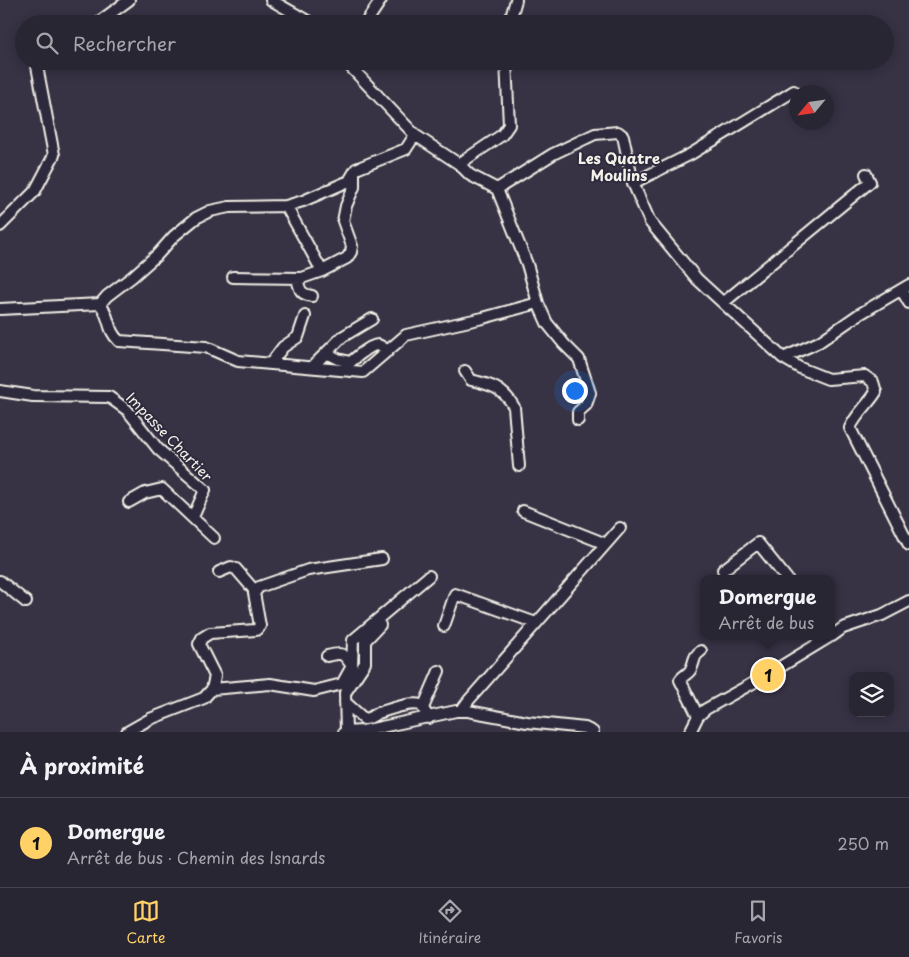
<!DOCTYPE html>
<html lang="fr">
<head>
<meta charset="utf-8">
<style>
  body { margin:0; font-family:"Playpen Sans",sans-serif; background:#312e3b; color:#f1f3f6 }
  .controls { position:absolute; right:15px; bottom:15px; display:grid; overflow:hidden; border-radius:10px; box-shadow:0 2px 12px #0003 }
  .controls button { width:45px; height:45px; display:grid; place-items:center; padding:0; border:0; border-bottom:1px solid #45434e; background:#292633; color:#f1f3f6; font:25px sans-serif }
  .compass { position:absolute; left:789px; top:85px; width:45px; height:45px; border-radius:50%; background:#292633; box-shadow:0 2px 12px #0003; rotate:241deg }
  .you { position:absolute; left:574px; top:390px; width:18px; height:18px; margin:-12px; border:4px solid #fff; border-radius:50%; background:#1a73e8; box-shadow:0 0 0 8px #1a73e833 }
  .badge { display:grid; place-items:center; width:32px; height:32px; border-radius:50%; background:#ffd166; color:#111; font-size:16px; font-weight:700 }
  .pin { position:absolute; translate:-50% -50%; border:2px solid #fff; box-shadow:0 1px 5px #0006 }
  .popup { position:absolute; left:700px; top:575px; width:135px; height:65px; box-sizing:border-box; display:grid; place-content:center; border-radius:10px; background:#292633; filter:drop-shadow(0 1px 4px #0005); font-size:16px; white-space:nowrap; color:#a5a5ac }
  .popup b { font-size:19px; color:#f1f3f6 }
  .popup::after { content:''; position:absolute; left:50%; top:100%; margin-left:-10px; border:10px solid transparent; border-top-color:#292633 }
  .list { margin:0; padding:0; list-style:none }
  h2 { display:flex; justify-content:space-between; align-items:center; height:65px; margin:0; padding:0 20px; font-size:21px }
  h2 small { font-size:16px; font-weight:400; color:#a5a5ac }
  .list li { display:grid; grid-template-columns:32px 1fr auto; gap:15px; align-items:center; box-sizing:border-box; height:90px; padding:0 20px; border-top:1px solid #45434e }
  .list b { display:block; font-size:19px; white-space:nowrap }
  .list p { margin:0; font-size:16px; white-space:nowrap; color:#a5a5ac }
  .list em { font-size:16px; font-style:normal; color:#a5a5ac }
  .icon { flex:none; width:28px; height:28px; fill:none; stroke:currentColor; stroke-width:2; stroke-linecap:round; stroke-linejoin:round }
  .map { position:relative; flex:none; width:909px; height:732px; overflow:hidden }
  .search { position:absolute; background:#292633; box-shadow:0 2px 12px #0003; left:15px; right:15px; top:15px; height:55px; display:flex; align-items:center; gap:12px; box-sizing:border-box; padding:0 18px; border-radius:28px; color:#a5a5ac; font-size:19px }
  .sheet { height:155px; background:#292633 }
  nav { display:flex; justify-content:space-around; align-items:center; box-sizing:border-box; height:70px; border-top:1px solid #45434e; background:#292633; font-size:14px; color:#a5a5ac }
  nav a { display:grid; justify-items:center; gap:2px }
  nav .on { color:#ffd166 }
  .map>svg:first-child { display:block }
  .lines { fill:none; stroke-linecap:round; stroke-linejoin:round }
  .minor-casing { stroke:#f4f1e8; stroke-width:14 }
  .minor { stroke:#2f2a3d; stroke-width:10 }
  .labels { text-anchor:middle; stroke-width:4; stroke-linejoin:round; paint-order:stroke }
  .street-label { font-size:14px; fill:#f4f1e8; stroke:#2f2a3d }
  .neighbourhood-label { font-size:15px; font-weight:bold; fill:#f4f1e8; stroke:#2f2a3d }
</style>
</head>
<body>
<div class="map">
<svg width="909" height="732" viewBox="0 0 909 732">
  <rect width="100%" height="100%" fill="#373244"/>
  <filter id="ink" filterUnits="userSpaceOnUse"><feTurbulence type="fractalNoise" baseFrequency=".02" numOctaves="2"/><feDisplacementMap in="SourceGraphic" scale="10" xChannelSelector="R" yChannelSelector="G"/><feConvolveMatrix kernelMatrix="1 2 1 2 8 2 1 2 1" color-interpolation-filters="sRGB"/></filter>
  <g filter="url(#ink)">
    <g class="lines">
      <g class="minor-casing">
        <path id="minor" d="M 271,0 L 313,24
          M 96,24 L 129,0
          M 365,24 L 381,0
          M 509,24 L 516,0
          M 345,61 L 415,135 L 459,164 L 470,175 L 497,189
          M 459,164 L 502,135 L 509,125 L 506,61
          M 633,183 L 691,154 L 794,91
          M 497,189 L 553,154 L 595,134 L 618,132 L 623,136 L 633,183 L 650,222 L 697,279 L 783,358 L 800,368 L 828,379 L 865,376 L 873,382 L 876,392 C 868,405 856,414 850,428 L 909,545
          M 497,189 L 527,264 L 538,303 L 547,323 L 564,344 L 579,359 L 590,393 L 586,405 L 578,412 L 578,420
          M 286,206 L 322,271
          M 0,226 L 35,191 L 54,155 L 36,61
          M 233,277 L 302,278 L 322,271 L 347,258 L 351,252 L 352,246 L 343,221 L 346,206 L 354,187 L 354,174
          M 297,278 C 300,289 299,294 312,296
          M 902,291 L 909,303
          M 723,303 L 870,182 L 866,174
          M 100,304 C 111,317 106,329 119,341 L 206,347 L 238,361 L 363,372 L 406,335 L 483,318 L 538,303
          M 0,309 L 100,304 L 107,296 L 132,277 L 158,254 L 174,236 L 196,218 L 210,211 L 229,207 L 286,206 L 303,201 L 349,181 L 356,169 L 406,149 L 415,135
          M 326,353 L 338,359 L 350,362
          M 783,358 L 819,342 L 858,315 L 909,285
          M 271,363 L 283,347 L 298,337 L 305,316
          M 312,367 L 342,337 L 372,319
          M 342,370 C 348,364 370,344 378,345 C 381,346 385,349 388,351
          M 465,371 L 471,380 C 492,385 503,388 514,407 L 519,466
          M 0,391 L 33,396 L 109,397 L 127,410 L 158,449 L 205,490 L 193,517
          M 129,502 L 145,493 L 162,489 L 214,538
          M 523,511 L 606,544
          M 723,570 L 758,543 L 787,579
          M 219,572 L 231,567 L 236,569 L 255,591
          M 0,581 L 26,602
          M 444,626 L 455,594 L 536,623
          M 832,636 L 843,628 L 882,615 L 909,601
          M 327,656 C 343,652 343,653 352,666
          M 212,689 L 215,676 L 199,644 L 202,638 L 210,633 L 256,630 L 260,626 L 254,593 L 259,587 L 308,570 L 382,559
          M 345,702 L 364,719 C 371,719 373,715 378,713 C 391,709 409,702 421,705 L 429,718
          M 423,708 L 439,671
          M 461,711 L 469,700 L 620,528
          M 698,716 L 680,680 C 683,675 689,674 691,669 C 695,661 693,656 701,651
          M 127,732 L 150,719 L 204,698 L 212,689 L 270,684 L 314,691 L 342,684 L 352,666 L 353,640 L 429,576
          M 344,732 L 363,731 L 456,711 L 468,711 L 527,722 L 585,728 L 593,732
          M 346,732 L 345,693 L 365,663 L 365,641 L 380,625
          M 690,732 L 698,716 L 706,709 L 762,678 L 831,636"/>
      </g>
      <use href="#minor" class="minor"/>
    </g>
  </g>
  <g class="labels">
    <g class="street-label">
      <text transform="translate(169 437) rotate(46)" y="5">Impasse Chartier</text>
    </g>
    <g class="neighbourhood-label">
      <text x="619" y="164">Les Quatre<tspan x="619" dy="17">Moulins</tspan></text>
    </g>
  </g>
</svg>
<div class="controls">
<button><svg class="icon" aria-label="layers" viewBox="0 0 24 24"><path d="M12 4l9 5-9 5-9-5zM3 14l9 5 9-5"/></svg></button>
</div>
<svg class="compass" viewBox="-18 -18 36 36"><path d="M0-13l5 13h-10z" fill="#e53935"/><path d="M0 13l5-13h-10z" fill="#a5a5ac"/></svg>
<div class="you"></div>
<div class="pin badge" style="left:768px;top:675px">1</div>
<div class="popup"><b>Domergue</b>Arrêt de bus</div>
<div class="search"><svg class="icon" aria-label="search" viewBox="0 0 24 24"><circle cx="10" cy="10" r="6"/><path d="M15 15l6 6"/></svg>Rechercher</div>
</div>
<section class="sheet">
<h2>À proximité<small></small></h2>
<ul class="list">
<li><span class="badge">1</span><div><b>Domergue</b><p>Arrêt de bus · Chemin des Isnards</p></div><em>250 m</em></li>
</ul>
</section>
<nav>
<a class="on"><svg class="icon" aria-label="map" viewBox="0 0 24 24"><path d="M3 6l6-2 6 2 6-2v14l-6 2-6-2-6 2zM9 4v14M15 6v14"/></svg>Carte</a>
<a><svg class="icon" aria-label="directions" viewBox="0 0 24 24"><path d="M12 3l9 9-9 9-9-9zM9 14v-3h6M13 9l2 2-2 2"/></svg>Itinéraire</a>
<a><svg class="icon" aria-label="saved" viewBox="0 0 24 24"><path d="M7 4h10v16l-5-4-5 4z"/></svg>Favoris</a>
</nav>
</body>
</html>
